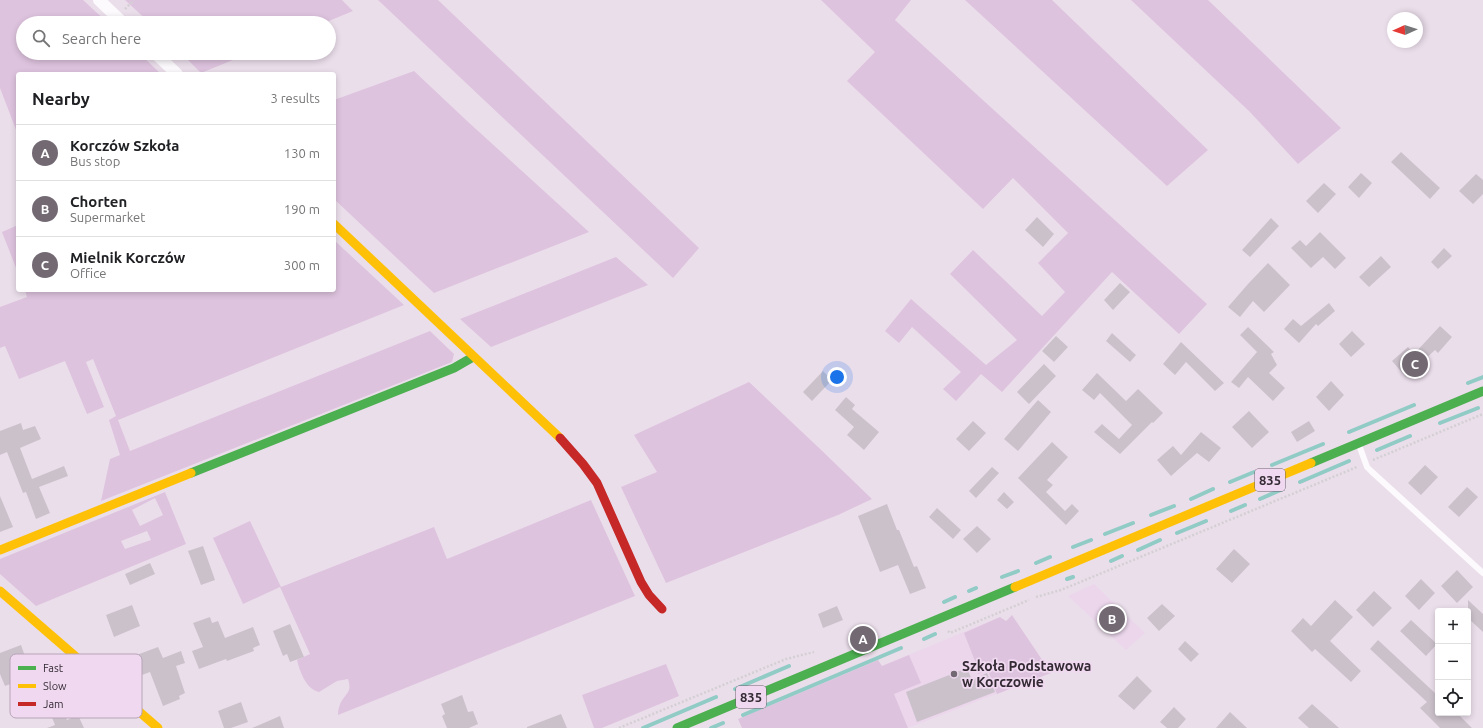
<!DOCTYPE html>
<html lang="en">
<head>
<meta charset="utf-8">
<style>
  body { margin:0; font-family:Ubuntu,sans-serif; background:#f6f6f6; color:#202124 }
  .controls { position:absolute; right:12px; bottom:12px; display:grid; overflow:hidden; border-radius:4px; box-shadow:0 2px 6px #0003 }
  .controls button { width:36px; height:36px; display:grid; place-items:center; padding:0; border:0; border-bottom:1px solid #e0e0e0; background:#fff; color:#202124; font:20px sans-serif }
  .compass { position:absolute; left:1387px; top:12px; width:36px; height:36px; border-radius:50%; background:#fff; box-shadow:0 2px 6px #0003; rotate:267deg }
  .you { position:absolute; left:837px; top:377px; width:14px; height:14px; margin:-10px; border:3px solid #fff; border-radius:50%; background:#1a73e8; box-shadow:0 0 0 6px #1a73e833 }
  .badge { display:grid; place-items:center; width:26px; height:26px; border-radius:50%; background:#736973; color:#fff; font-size:13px; font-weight:700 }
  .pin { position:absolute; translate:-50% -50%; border:2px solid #fff; box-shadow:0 1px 4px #0006 }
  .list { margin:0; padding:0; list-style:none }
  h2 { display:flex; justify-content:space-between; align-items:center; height:52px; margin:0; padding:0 16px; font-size:17px }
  h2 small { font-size:13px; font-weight:400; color:#757577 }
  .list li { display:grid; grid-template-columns:26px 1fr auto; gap:12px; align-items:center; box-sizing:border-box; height:56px; padding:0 16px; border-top:1px solid #e0e0e0 }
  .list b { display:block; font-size:15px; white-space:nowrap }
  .list p { margin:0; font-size:13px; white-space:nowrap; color:#757577 }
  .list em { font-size:13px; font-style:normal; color:#757577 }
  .icon { flex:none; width:22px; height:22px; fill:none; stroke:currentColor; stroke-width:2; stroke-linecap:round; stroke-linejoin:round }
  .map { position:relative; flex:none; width:1483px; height:728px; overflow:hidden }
  .search { position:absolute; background:#fff; box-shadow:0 2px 6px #0003; left:16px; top:16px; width:320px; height:44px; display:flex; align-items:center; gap:10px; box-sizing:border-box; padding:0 14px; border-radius:22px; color:#757577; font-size:15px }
  .panel { position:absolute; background:#fff; box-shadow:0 2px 6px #0003; left:16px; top:72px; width:320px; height:220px; border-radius:4px }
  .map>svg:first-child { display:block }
  .built { fill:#ebd6eb }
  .green { fill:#dec3de; fill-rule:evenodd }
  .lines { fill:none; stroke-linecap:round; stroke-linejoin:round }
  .stream { stroke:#91cbc6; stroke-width:4 }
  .building { fill:#cbc1cb }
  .path { stroke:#d3d0d3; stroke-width:2.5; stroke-dasharray:2 2; stroke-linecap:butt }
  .lane { stroke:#fcfafc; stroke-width:6 }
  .street { stroke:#fcfafc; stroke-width:12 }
  .fast { stroke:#4caf50; stroke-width:9 }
  .slow { stroke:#ffc107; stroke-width:9 }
  .jam { stroke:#c62828; stroke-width:9 }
  .poi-dot { fill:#736973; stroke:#f0d9f0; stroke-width:1.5 }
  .labels { text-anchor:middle; stroke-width:3.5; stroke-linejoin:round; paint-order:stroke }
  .shield { fill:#f0d9f0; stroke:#6c5e6c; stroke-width:1 }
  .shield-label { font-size:13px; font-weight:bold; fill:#332a33 }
  .poi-label { font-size:14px; font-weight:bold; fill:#332a33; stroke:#f0d9f0; text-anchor:start }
  .key { fill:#f0d9f0; stroke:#b7a4b7; stroke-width:1 }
  .key-label { font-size:11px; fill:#332a33 }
</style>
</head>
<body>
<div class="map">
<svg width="1483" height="728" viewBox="0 0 1483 728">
  <rect width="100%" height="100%" fill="#ebdeeb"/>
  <path class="built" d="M 1094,584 L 1145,633 L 1126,650 L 1068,596 Z
    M 1000,617 L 1027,682 L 908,728 L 882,666 Z"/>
  <path class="green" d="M 0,0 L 83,0 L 108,23 L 23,23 L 23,53 L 139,53 L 161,74 L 18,74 L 18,135 L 0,88 Z
    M 125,0 L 342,0 L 353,11 L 324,23 L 150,23 Z
    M 378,0 L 438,0 L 699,248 L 673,278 Z
    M 821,0 L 911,0 L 895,20 L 1207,304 L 1179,334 L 1112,272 L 1002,392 L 981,374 L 956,401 L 943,389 L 961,372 L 912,327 L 899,343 L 885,331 L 911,299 L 986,365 L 1017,340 L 950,274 L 973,250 L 1042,316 L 1065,292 L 1038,263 L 1068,233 L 1013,178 L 983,209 L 847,81 L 875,52 Z
    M 965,0 L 1052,0 L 1208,150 L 1167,186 Z
    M 1131,0 L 1208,0 L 1341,128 L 1298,164 L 1250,112 Z
    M 181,53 L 250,53 L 201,73 Z
    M 414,71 L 466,120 L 589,232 L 434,293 L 334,199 L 334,100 Z
    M 18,225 L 18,273 L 2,232 Z
    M 334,240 L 404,305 L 118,420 L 130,451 L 430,331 L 454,354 L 452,362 L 101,501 L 110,459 L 120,455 L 109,420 L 116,416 L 93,359 L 86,362 L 104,407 L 87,414 L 65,361 L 19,379 L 5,346 L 0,348 L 0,307 L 27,297 L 25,290 L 334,290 Z
    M 616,257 L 648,285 L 491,347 L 460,319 Z
    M 749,382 L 817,446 L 872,499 L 838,515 L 666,583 L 621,487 L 657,472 L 634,435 Z
    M 165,492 L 186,544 L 36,606 L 0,574 L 0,559 ZM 155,498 L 163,515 L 140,526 L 132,510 ZM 147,531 L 151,540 L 125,549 L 121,541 Z
    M 591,500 L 635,596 L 338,715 C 338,710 339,706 341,702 C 347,692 352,692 348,679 L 337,681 L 319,692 C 306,689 300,672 297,660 L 310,654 L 280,587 L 243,604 L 213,538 L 250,521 L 281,587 L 434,527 L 447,559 Z
    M 1012,615 L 1051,673 L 997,694 L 988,670 L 978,674 L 975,661 L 964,633 L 1000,617 L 1006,621 Z
    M 909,655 L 921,683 L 894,694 L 908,728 L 742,728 L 738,719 L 878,660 L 882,666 Z
    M 666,664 L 679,696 L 602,728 L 594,728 L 582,695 Z"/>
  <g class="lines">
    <path class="stream" d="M 1468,383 L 1483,377
      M 1440,423 L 1478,408
      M 1349,432 L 1414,405
      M 1377,450 L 1410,436
      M 1272,465 L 1323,444
      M 1230,482 L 1254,472
      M 1300,482 L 1349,461
      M 1191,499 L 1213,489
      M 1260,499 L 1283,489
      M 1231,511 L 1245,505
      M 1151,515 L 1174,506
      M 1177,533 L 1206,521
      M 1105,534 L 1133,523
      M 1073,547 L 1091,540
      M 1138,550 L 1160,540
      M 1111,561 L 1122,556
      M 1036,563 L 1050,557
      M 1002,577 L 1018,571
      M 1067,579 L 1073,577
      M 969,591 L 976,588
      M 944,602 L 955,597
      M 924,639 L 935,634
      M 735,689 L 789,666
      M 743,715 L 901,648
      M 643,728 L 716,697
      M 711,728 L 723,723"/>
  </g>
  <path class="building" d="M 1401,152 L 1440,188 L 1430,199 L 1391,162 Z
    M 1361,173 L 1372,183 L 1359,198 L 1348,187 Z
    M 1476,174 L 1483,180 L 1483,194 L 1473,204 L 1459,191 Z
    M 1324,183 L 1336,194 L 1318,213 L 1306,201 Z
    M 1037,217 L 1054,234 L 1043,247 L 1025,230 Z
    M 1271,218 L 1279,226 L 1250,257 L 1242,250 Z
    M 1320,232 L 1346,258 L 1335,269 L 1323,257 L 1311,268 L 1291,248 L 1300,240 L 1306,246 Z
    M 1444,248 L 1452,256 L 1438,269 L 1431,262 Z
    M 1381,256 L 1391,267 L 1369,287 L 1359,277 Z
    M 1268,263 L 1290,285 L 1264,312 L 1253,301 L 1240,317 L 1228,307 L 1248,284 Z
    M 1120,283 L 1130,292 L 1113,310 L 1104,300 Z
    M 1329,303 L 1335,311 L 1318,326 L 1316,324 L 1299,343 L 1284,329 L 1293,319 L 1301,326 Z
    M 1440,326 L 1452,337 L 1438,353 L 1435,350 L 1406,377 L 1392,361 L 1408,347 L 1414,354 Z
    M 1248,327 L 1274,352 L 1271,354 L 1277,365 L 1269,373 L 1285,388 L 1273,401 L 1248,377 L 1239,388 L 1231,382 L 1257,352 L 1240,335 Z
    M 1352,331 L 1365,344 L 1351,357 L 1339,344 Z
    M 1112,333 L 1136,355 L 1130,362 L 1106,341 Z
    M 1056,336 L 1068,347 L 1054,362 L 1042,351 Z
    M 1181,342 L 1224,383 L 1215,391 L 1186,362 L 1175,375 L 1163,364 Z
    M 1044,364 L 1056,376 L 1029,404 L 1017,392 Z
    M 823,371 L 832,380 L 812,401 L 803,392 Z
    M 1097,373 L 1126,401 L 1138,389 L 1163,413 L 1153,423 L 1152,422 L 1120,454 L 1094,432 L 1102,424 L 1119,439 L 1132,425 L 1100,393 L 1094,400 L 1082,390 Z
    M 1331,381 L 1344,395 L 1329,411 L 1316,397 Z
    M 846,397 L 855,405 L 852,409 L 879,432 L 864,450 L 847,435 L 854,427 L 835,410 Z
    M 1038,400 L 1051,412 L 1018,451 L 1004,439 Z
    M 1249,411 L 1269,432 L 1252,448 L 1232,427 Z
    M 973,421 L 986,433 L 969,451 L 956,439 Z
    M 1309,421 L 1315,431 L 1297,442 L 1291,432 Z
    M 21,423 L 23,430 L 35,426 L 41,439 L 20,448 L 32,479 L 64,466 L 68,476 L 39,487 L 50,513 L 36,519 L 26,492 L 23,493 L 7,452 L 0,455 L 0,431 Z
    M 1201,432 L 1221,448 L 1209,462 L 1197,453 L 1171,476 L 1157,460 L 1173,446 L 1181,455 Z
    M 1052,442 L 1068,457 L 1047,480 L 1053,485 L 1046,492 L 1065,511 L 1072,504 L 1079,511 L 1066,525 L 1018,478 Z
    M 1425,465 L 1438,477 L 1421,495 L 1408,483 Z
    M 992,467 L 999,473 L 976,498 L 969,491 Z
    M 1467,487 L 1478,497 L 1459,517 L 1448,507 Z
    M 1004,492 L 1014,502 L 1007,509 L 997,500 Z
    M 0,496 L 13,527 L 0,532 Z
    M 887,504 L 897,530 L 899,530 L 914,567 L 917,566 L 926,588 L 910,594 L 898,565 L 880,572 L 858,516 Z
    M 937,508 L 961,530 L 953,539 L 929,517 Z
    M 977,526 L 991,539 L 977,553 L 963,539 Z
    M 203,546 L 215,580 L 201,585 L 188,551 Z
    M 1234,549 L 1250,564 L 1232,583 L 1216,569 Z
    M 150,563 L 155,574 L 130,585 L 125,574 Z
    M 1457,570 L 1473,587 L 1457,603 L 1441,586 Z
    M 1421,579 L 1435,593 L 1419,610 L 1405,596 Z
    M 1374,591 L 1392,608 L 1373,627 L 1356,610 Z
    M 1335,600 L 1353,617 L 1330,641 L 1361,671 L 1351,682 L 1315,649 L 1312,652 L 1291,631 L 1303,618 L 1311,626 Z
    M 1468,600 L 1483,614 L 1483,632 L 1468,618 Z
    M 1162,604 L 1175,616 L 1159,631 L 1147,618 Z
    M 132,605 L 140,626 L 114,637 L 106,615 Z
    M 837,606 L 843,620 L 823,628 L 818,614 Z
    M 1117,607 L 1123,624 L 1106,631 L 1100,613 Z
    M 210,617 L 212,623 L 218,621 L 225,638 L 253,627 L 260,645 L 253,648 L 254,651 L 227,661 L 226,659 L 199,669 L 192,651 L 203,647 L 193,623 Z
    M 1411,620 L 1437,644 L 1426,656 L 1400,631 Z
    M 290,624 L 304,657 L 290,662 L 287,654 L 283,656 L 273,631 Z
    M 1378,640 L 1435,693 L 1438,690 L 1438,713 L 1457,713 L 1472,728 L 1440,728 L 1420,708 L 1427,702 L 1370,649 Z
    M 1185,641 L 1199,654 L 1191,662 L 1178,649 Z
    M 21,645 L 32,676 L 5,686 L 0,674 L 0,653 Z
    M 158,647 L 163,658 L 181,651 L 185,663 L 176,666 L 185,693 L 179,696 L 180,699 L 163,706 L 150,672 L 142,675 L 134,656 Z
    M 967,668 L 972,680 L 987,673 L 995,692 L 917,722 L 906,692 Z
    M 1137,676 L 1152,691 L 1134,710 L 1118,696 Z
    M 54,686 L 67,720 L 78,715 L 84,728 L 47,728 L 55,725 L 49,710 L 43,712 L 36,693 Z
    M 462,695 L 468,712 L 473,711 L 478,724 L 469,728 L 447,728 L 442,716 L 445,714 L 441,704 Z
    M 241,702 L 248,722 L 231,728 L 224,728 L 218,711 Z
    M 1312,704 L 1339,728 L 1309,728 L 1298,718 Z
    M 1174,707 L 1186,719 L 1178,728 L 1167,728 L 1160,722 Z
    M 1230,712 L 1247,728 L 1216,728 Z
    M 561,714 L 567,728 L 527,728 L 527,727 Z
    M 280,716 L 284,728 L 252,728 Z"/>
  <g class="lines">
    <path class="path" d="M 125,9 L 134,0
      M 1373,460 L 1483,414
      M 1036,597 L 1061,590 L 1357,467
      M 948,631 L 950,633 L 1029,600
      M 619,728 L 786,659 L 814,652"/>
    <path class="lane" d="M 1359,445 L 1367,467 L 1371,471 L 1483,573"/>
    <path class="street" d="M 99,0 L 123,23
      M 155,53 L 177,74"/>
    <path class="fast" d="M 1311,463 L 1483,391
      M 191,473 L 454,368 L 473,357
      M 677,728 L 1015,587"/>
    <path class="slow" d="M 334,224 L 560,438
      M 0,550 L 191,473
      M 1015,587 L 1311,463
      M 0,591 L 158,728"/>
    <path class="jam" d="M 560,438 L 583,464 L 597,483 L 641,582 L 649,595 L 662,609"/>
  </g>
  <circle class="poi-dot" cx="954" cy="674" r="4"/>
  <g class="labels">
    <g class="shield">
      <rect x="1255" y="469" width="30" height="22" rx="3"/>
      <rect x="736" y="686" width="30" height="22" rx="3"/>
    </g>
    <g class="shield-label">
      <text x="1270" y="485">835</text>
      <text x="751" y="702">835</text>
    </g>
    <g class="poi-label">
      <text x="962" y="671">Szkoła Podstawowa<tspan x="962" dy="16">w Korczowie</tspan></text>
    </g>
  </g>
  <rect x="10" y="654" width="132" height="64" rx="6" class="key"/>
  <rect x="18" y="666" width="18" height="4" fill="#4caf50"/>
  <rect x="18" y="684" width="18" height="4" fill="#ffc107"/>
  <rect x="18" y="702" width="18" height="4" fill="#c62828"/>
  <g class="key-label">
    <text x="43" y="672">Fast</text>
    <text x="43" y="690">Slow</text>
    <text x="43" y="708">Jam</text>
  </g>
</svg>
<div class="controls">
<button>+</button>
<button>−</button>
<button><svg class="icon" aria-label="locate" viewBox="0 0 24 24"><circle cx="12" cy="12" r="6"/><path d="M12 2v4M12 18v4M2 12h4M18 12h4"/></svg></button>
</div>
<svg class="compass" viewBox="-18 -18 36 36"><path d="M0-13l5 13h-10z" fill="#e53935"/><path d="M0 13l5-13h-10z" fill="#757577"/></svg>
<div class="you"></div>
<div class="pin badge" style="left:863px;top:639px">A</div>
<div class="pin badge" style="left:1112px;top:619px">B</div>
<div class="pin badge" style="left:1415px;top:364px">C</div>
<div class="search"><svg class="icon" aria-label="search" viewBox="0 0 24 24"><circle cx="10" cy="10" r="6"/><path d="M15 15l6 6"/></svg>Search here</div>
<section class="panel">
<h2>Nearby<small>3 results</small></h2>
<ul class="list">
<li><span class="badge">A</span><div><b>Korczów Szkoła</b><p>Bus stop</p></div><em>130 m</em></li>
<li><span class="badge">B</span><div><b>Chorten</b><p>Supermarket</p></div><em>190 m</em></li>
<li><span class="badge">C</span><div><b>Mielnik Korczów</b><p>Office</p></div><em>300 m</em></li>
</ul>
</section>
</div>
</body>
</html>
